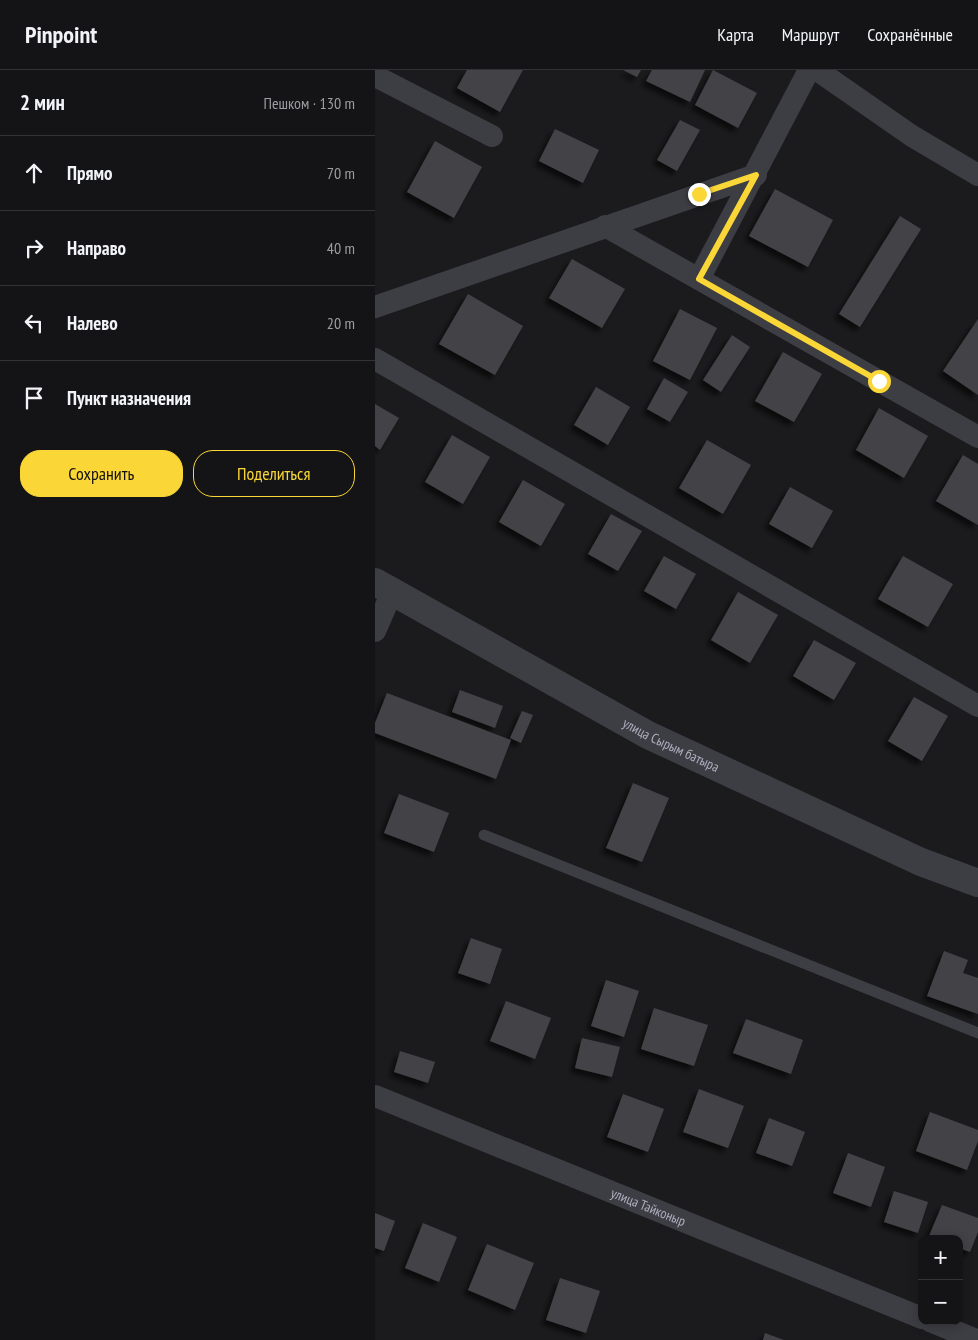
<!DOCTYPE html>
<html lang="ru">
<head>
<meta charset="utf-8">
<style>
  body { margin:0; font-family:"PT Sans Narrow",sans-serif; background:#212123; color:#f1f3f6 }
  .controls { position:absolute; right:15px; bottom:15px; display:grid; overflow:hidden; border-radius:10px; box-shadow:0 2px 12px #0003 }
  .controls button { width:45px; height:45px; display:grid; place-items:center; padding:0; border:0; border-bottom:1px solid #333335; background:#141416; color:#f1f3f6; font:25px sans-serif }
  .stop { position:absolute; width:15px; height:15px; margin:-11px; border:4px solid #fad736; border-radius:50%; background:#fff }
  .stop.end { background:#fad736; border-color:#fff; box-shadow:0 1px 5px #0008 }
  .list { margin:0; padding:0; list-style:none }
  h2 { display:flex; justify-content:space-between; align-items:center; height:65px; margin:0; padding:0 20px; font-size:21px }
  h2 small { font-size:16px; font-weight:400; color:#9d9ea1 }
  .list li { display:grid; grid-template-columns:32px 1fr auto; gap:15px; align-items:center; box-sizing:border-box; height:75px; padding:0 20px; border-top:1px solid #333335 }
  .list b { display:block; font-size:19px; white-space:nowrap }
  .list em { font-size:16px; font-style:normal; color:#9d9ea1 }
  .actions { display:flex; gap:10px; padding:15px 20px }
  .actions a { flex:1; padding:11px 0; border:1px solid #fad736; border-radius:20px; text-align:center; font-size:18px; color:#fad736 }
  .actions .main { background:#fad736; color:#111 }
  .icon { flex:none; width:28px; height:28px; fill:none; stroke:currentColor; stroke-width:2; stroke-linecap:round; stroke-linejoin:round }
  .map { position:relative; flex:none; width:603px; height:1270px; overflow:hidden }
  header { display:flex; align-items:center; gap:30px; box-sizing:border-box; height:70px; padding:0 25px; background:#141416; border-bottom:1px solid #333335 }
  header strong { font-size:24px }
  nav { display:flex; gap:28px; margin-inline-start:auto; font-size:18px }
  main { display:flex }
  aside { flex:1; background:#141416 }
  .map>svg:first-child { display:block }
  .building { fill:#424347; filter:url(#shadow) }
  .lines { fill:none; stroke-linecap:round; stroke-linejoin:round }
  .service { stroke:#3d3d44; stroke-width:11 }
  .minor { stroke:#3d3d44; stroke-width:22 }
  .tertiary { stroke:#3d3d44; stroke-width:28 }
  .route { stroke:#fad736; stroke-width:6 }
  .labels { text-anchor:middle; stroke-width:5; stroke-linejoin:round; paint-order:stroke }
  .street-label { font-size:14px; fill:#adafbd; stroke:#161618 }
</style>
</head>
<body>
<header>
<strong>Pinpoint</strong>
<nav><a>Карта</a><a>Маршрут</a><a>Сохранённые</a></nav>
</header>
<main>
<aside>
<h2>2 мин<small>Пешком · 130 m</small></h2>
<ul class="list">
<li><svg class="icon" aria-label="ahead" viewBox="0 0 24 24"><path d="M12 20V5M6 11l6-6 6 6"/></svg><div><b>Прямо</b></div><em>70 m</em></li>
<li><svg class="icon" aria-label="right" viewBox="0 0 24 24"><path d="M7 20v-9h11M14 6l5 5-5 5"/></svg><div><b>Направо</b></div><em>40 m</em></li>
<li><svg class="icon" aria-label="left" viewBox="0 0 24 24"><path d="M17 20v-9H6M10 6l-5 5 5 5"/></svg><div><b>Налево</b></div><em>20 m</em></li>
<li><svg class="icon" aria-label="arrive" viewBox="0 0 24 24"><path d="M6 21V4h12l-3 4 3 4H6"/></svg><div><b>Пункт назначения</b></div></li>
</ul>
<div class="actions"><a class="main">Сохранить</a><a>Поделиться</a></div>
</aside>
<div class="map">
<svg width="603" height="1270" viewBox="0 0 603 1270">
  <defs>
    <filter id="shadow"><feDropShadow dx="-4.5" dy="4.5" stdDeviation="2.5" flood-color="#0009"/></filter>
  </defs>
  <rect width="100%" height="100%" fill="#1b1b1d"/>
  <path class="building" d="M 92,0 L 148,0 L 125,42 L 82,18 Z
    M 248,0 L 266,0 L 262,7 Z
    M 277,0 L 330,0 L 315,32 L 271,11 Z
    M 338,0 L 382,23 L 363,58 L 320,35 Z
    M 305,50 L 325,60 L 302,101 L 282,90 Z
    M 180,59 L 224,80 L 208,113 L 164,91 Z
    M 60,71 L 107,97 L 79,148 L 32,122 Z
    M 400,119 L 458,150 L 433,197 L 374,166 Z
    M 525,146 L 546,159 L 485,257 L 464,244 Z
    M 197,189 L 250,219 L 227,258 L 174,228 Z
    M 93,224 L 148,256 L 120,305 L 64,274 Z
    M 305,239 L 342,258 L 315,310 L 278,291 Z
    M 603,249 L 603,325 L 568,301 Z
    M 357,265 L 375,277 L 346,322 L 328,310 Z
    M 408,282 L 447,304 L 419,352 L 380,331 Z
    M 289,308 L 313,322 L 295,352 L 272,339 Z
    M 221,317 L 255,337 L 233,375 L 199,355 Z
    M 0,334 L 24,348 L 5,380 L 0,376 Z
    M 504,338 L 553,366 L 529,408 L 481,380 Z
    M 77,365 L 115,387 L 88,434 L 50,412 Z
    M 332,370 L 376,395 L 348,444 L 304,418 Z
    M 588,385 L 603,394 L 603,455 L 561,431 Z
    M 148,410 L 190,434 L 166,476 L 124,452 Z
    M 415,417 L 458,441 L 437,478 L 394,454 Z
    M 236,444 L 267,461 L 243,501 L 213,484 Z
    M 289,486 L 321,504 L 301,539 L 269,521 Z
    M 528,486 L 578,514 L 553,557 L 503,529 Z
    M 363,522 L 403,545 L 375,593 L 336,570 Z
    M 439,570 L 481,593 L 459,630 L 418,606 Z
    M 85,620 L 128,636 L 120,658 L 77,642 Z
    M 12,623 L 136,670 L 121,709 L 0,663 L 0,653 Z
    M 539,627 L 573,646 L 547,691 L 513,671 Z
    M 147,641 L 158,645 L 146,673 L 135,668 Z
    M 258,713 L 294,728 L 267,792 L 231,778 Z
    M 24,724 L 74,743 L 59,782 L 9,763 Z
    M 96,868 L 127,879 L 115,914 L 83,903 Z
    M 569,881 L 593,890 L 588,903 L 603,908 L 603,944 L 552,926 Z
    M 231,910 L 264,921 L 249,967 L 216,956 Z
    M 131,931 L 176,948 L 160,989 L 115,971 Z
    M 279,938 L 333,955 L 319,996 L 266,979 Z
    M 371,949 L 428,970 L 416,1004 L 358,983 Z
    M 207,968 L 245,977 L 237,1007 L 200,998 Z
    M 25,981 L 60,992 L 53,1013 L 19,1002 Z
    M 324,1019 L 369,1036 L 353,1078 L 308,1062 Z
    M 248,1024 L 289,1039 L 273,1082 L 232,1067 Z
    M 555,1042 L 603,1060 L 603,1071 L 592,1100 L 541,1081 Z
    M 394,1048 L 430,1062 L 417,1096 L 381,1083 Z
    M 473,1083 L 510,1097 L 496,1137 L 458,1123 Z
    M 519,1121 L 553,1132 L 543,1163 L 509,1152 Z
    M 567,1135 L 603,1148 L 603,1162 L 595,1182 L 584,1178 L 584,1169 L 561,1169 L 554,1166 Z
    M 0,1143 L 20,1151 L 9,1181 L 0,1178 Z
    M 48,1153 L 82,1167 L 64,1212 L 30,1198 Z
    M 112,1174 L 159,1193 L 140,1240 L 93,1220 Z
    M 185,1208 L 225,1221 L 211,1263 L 171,1250 Z
    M 390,1263 L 409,1270 L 388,1270 Z"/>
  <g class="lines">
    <path class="service" d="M 109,765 L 603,963"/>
    <g class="minor">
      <path d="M 442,0 L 537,66 L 603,105"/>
      <path d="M 0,6 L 117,66"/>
      <path d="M 230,156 L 603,367"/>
      <path d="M 324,209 L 434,0"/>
      <path d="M 0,237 L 381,105"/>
      <path d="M 0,289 L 603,636"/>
      <path d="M 0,561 L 17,522"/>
      <path id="s1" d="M 0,1026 L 547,1248"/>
      <path d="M 555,1251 L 599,1269"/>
    </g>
    <path class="tertiary" id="s2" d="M 0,512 L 273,665 L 546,792 L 603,813"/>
  </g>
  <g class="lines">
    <path class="route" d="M 324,124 L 381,105 L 324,209 L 504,311"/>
  </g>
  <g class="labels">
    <g class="street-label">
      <text dy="5" stroke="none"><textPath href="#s2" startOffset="338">улица Сырым батыра</textPath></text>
      <text dy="5" stroke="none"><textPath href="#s1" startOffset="295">улица Тайконыр</textPath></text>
    </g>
  </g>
</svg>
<div class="controls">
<button>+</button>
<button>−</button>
</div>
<div class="stop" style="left:504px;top:311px"></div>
<div class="stop end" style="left:324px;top:124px"></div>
</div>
</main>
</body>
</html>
